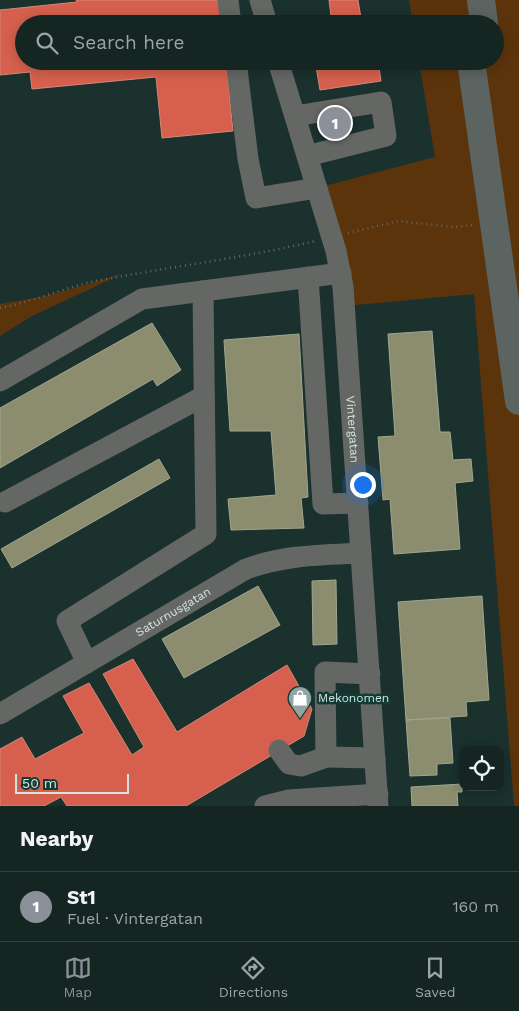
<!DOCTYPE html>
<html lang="en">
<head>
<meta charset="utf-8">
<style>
  body { margin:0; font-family:"Work Sans",sans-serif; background:#1d2d2a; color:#f1f3f6 }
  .controls { position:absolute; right:15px; bottom:15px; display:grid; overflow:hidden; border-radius:10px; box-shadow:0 2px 12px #0003 }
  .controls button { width:45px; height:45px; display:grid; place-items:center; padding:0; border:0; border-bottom:1px solid #334240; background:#142522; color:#f1f3f6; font:25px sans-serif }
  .scale { position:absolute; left:15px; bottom:12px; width:114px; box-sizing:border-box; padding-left:5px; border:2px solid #d0e5e0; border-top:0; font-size:14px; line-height:18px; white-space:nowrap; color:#d0e5e0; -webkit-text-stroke:4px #113b34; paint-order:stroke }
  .you { position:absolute; left:362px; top:484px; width:18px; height:18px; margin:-12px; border:4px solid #fff; border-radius:50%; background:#1a73e8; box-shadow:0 0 0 8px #1a73e833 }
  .badge { display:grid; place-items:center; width:32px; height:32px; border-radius:50%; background:#8c9099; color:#fff; font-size:16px; font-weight:700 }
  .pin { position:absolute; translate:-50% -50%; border:2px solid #fff; box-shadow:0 1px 5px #0006 }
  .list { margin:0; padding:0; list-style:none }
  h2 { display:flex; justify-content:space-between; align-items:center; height:65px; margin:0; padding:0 20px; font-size:21px }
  h2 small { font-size:16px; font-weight:400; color:#9da5a5 }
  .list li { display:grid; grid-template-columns:32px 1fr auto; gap:15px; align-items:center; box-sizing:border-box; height:70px; padding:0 20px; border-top:1px solid #334240 }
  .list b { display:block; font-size:19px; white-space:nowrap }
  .list p { margin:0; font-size:16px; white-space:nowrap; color:#9da5a5 }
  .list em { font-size:16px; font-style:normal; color:#9da5a5 }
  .icon { flex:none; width:28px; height:28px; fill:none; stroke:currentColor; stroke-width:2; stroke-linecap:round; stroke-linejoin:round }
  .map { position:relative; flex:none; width:519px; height:806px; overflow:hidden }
  .search { position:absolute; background:#142522; box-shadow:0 2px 12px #0003; left:15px; right:15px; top:15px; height:55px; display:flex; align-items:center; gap:12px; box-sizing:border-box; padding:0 18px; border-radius:28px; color:#9da5a5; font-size:19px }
  .sheet { height:135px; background:#142522 }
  nav { display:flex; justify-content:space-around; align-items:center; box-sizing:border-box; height:70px; border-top:1px solid #334240; background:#142522; font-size:14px; color:#9da5a5 }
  nav a { display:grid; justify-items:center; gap:2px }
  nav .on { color:#8c9099 }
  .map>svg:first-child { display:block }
  .green { fill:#5c340b }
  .shops { fill:#d6604d; stroke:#d48879 }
  .industry { fill:#8c8c6e; stroke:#a0a790 }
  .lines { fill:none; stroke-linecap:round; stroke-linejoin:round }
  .path { stroke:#626967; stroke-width:2.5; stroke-dasharray:1 4; stroke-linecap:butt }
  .minor { stroke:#656764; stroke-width:21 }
  .highway { stroke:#5c6461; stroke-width:28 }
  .labels { text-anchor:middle; stroke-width:5; stroke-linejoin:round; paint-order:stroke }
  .street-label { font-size:12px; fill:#d0e5e0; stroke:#113b34 }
  .poi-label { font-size:12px; fill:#d0e5e0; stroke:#113b34; text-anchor:start }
</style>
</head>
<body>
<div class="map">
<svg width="519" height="806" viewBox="0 0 519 806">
  <rect width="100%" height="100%" fill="#1b312e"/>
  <path class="green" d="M 409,0 L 519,0 L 519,806 L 514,806 L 474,294 L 345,306 L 317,188 L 435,157 L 419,61 L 495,61 L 495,24 L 413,24 Z
    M 122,274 L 32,316 L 0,336 L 0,304 L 46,296 Z"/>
  <path class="shops" d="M 76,0 L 220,0 L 223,24 L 24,24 L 24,61 L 226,61 L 233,131 L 162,138 L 156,77 L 32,89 L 30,72 L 0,75 L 0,10 L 77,2 Z
    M 329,0 L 358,0 L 362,24 L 332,24 Z
    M 315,61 L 378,61 L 381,81 L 320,90 Z
    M 133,659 L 177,732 L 287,665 L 312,709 L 304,736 L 186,806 L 67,806 L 61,797 L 44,806 L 0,806 L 0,749 L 22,737 L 35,759 L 84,733 L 63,696 L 89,683 L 132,755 L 144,747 L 103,674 Z"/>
  <path class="industry" d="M 152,323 L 181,370 L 157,386 L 153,379 L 0,468 L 0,408 Z
    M 432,331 L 440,432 L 450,432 L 453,460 L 471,459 L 473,481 L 455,483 L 460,549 L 394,554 L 390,499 L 383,500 L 378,437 L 395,436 L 388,334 Z
    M 299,334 L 308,497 L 301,498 L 304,528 L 231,530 L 228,499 L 276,495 L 271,431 L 230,431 L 224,340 Z
    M 159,459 L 170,478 L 12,568 L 1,549 Z
    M 336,580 L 337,644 L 313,645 L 312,581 Z
    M 258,586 L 280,625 L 184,678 L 162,639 Z
    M 482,596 L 489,700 L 466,702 L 467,716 L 406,720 L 398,602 Z
    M 450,718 L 453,763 L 437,764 L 437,775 L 410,776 L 406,720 Z
    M 462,784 L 462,792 L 457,792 L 458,806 L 412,806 L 411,787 Z"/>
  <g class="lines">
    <path class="path" d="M 348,233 L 398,221 L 454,227 L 473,225
      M 0,308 C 33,302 63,288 95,281 C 169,267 243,258 316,241"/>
    <g class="minor">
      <path d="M 228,0 L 231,24"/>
      <path d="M 260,0 L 267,24"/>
      <path d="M 236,61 L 248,159 L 256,198 L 317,188"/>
      <path id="s1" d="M 278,61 L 336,251 L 343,287 L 378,806"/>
      <path d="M 295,116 L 381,102 L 386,136 L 307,156"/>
      <path d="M 308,277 L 323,504 L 358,503"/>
      <path d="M 0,381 L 142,299 L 203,291"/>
      <path d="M 5,502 L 204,396"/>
      <path d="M 87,663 L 67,621 L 206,534 L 203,291 L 341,273"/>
      <path d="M 370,674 L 325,672 L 326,757 L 375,758"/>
      <path id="s2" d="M 0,714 L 246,569 C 284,555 320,555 361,553"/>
      <path d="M 279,750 L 289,764 L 301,766 L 326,757"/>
      <path d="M 265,806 L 289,800 L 378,794"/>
    </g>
    <path class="highway" d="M 481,0 L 484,24
      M 471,61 L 519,401"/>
  </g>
  <defs>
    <g id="shop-pin" transform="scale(1.25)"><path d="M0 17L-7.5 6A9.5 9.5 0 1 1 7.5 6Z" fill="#91a6a2" stroke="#113b34"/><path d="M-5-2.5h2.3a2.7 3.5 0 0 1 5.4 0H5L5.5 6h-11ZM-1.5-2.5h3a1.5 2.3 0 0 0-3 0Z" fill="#fff"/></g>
  </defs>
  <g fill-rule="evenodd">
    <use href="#shop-pin" x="300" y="698"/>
  </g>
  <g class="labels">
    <g class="street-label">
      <text dy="4" stroke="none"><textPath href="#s1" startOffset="378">Vintergatan</textPath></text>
      <text dy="4" stroke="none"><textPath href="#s2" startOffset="201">Saturnusgatan</textPath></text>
    </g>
    <g class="poi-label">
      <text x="318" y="702">Mekonomen</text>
    </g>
  </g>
</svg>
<div class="controls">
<button><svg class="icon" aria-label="locate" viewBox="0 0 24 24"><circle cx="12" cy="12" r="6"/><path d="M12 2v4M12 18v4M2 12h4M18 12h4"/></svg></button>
</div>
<div class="scale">50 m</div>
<div class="you"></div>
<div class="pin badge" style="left:335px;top:123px">1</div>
<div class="search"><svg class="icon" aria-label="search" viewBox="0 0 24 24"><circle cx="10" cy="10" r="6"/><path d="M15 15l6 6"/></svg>Search here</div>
</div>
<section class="sheet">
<h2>Nearby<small></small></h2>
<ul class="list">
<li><span class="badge">1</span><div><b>St1</b><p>Fuel · Vintergatan</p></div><em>160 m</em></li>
</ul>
</section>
<nav>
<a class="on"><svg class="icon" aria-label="map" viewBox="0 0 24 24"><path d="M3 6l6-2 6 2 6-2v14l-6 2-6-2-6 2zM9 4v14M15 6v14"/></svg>Map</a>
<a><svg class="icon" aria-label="directions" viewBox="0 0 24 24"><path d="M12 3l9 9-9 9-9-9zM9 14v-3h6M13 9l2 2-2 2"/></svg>Directions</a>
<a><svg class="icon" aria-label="saved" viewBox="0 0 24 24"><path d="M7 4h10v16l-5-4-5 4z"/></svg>Saved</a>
</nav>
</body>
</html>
